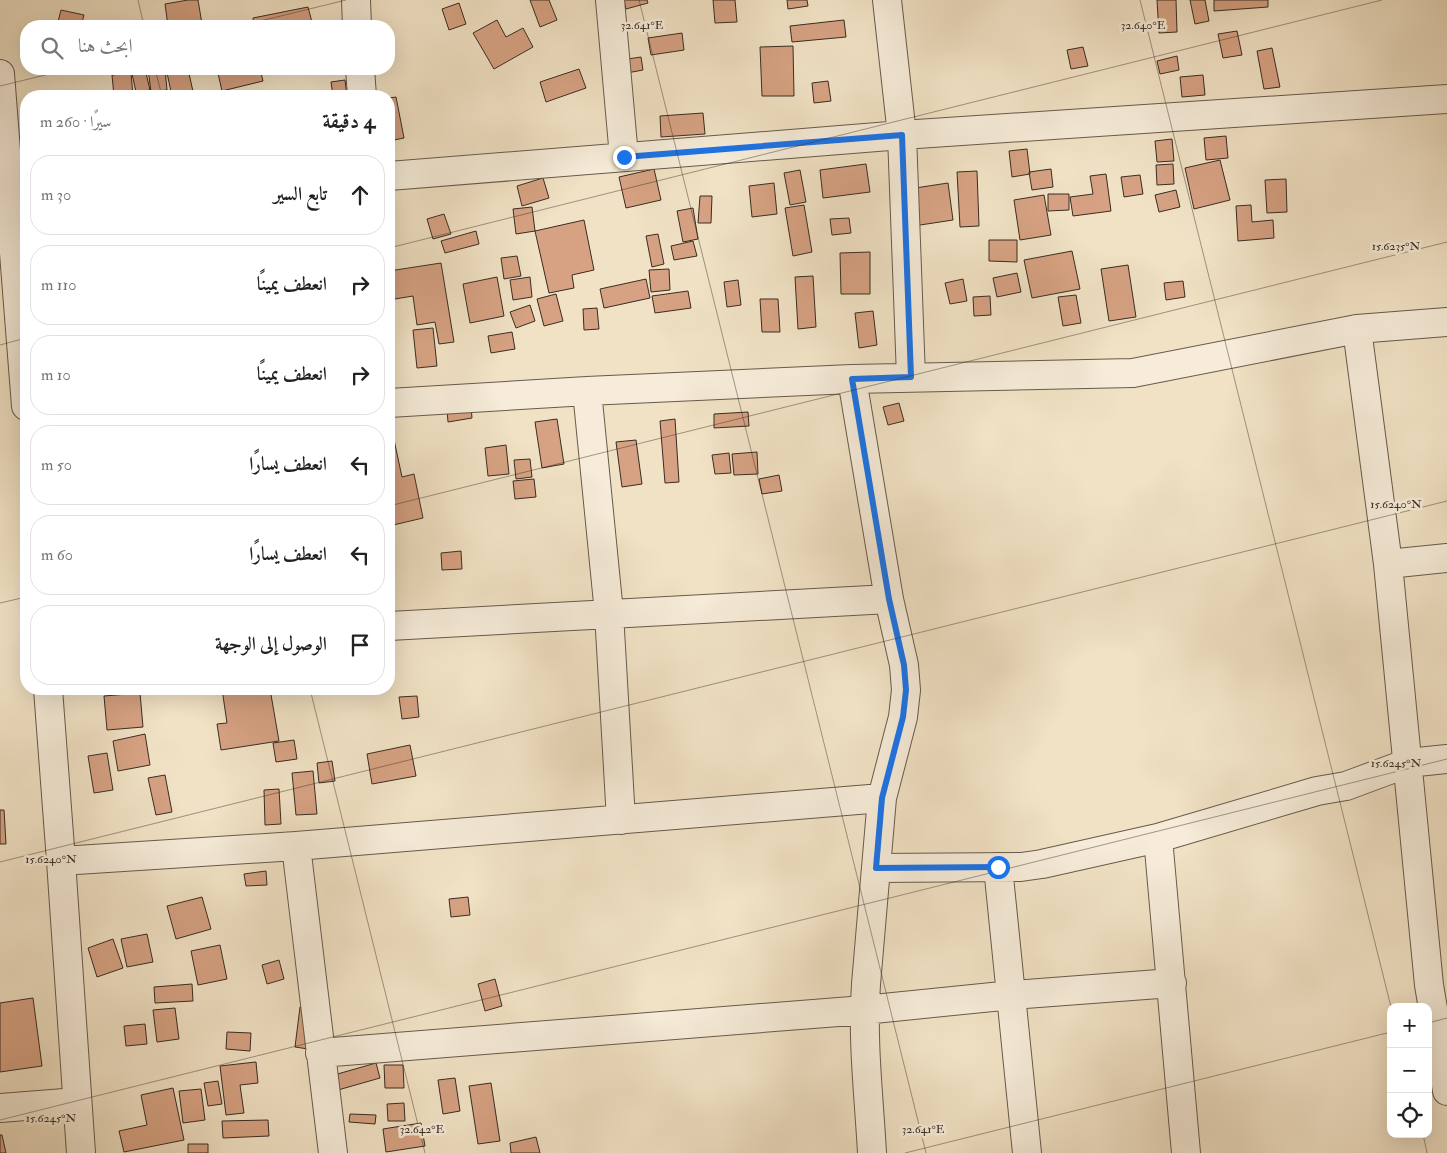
<!DOCTYPE html>
<html lang="ar">
<head>
<meta charset="utf-8">
<style>
  body { margin:0; font-family:"IM FELL Double Pica",Amiri,serif; background:#f6f6f6; color:#222; direction:rtl }
  .controls { position:absolute; right:15px; bottom:15px; display:grid; overflow:hidden; border-radius:10px; box-shadow:0 5px 20px #0002 }
  .controls button { width:45px; height:45px; display:grid; place-items:center; padding:0; border:0; border-bottom:1px solid #e0e0e0; background:#fff; color:#222; font:25px sans-serif }
  .stop { position:absolute; width:15px; height:15px; margin:-11px; border:4px solid #1a73e8; border-radius:50%; background:#fff }
  .stop.end { background:#1a73e8; border-color:#fff; box-shadow:0 1px 5px #0008 }
  .list { margin:0; padding:0; list-style:none }
  h2 { display:flex; justify-content:space-between; align-items:center; height:65px; margin:0; padding:0 20px; font-size:21px }
  h2 small { font-size:16px; font-weight:400; color:#767676 }
  .list li { display:grid; grid-template-columns:32px 1fr auto; gap:15px; align-items:center; box-sizing:border-box; height:80px; margin:0 10px 10px; padding:0 10px; border:1px solid #e0e0e0; border-radius:20px }
  .list b { display:block; font-size:19px; white-space:nowrap }
  .list em { font-size:16px; font-style:normal; color:#767676 }
  .icon { flex:none; width:28px; height:28px; fill:none; stroke:currentColor; stroke-width:2; stroke-linecap:round; stroke-linejoin:round }
  .map { position:relative; flex:none; width:1447px; height:1153px; overflow:hidden; direction:ltr }
  .search { position:absolute; background:#fff; box-shadow:0 5px 20px #0002; left:20px; top:20px; width:375px; height:55px; display:flex; align-items:center; gap:12px; box-sizing:border-box; padding:0 18px; border-radius:20px; color:#767676; font-size:19px }
  .panel { position:absolute; background:#fff; box-shadow:0 5px 20px #0002; left:20px; top:90px; width:375px; height:605px; border-radius:20px; direction:rtl }
  .map>svg:first-child { display:block }
  .building { fill:#d6a283; stroke:#392c22 }
  .lines { fill:none; stroke-linecap:round; stroke-linejoin:round }
  .minor-casing { stroke:#675a4b; stroke-width:30 }
  .tertiary-casing { stroke:#675a4b; stroke-width:30 }
  .minor { stroke:#f6ecd9; stroke-width:28 }
  .tertiary { stroke:#f6ecd9; stroke-width:28 }
  .route { stroke:#1a73e8; stroke-width:6 }
  .ticks { fill:none; stroke:#392c22; stroke-width:1; stroke-opacity:0.45 }
  .ticks-label { font-size:12px; text-anchor:middle; fill:#392c22; stroke:#f6ecd9; stroke-width:5; stroke-linejoin:round; paint-order:stroke }
</style>
</head>
<body>
<div class="map">
<svg width="1447" height="1153" viewBox="0 0 1447 1153">
  <rect width="100%" height="100%" fill="#f1e2c5"/>
  <filter id="stains"><feTurbulence type="fractalNoise" baseFrequency=".004" numOctaves="4"/><feColorMatrix values="0 0 0 0 .2 0 0 0 0 .09 0 0 0 0 .02 0 0 0 .5 -.17"/></filter>
  <radialGradient id="worn" r=".72"><stop offset=".6" stop-color="#630" stop-opacity="0"/><stop offset="1" stop-color="#630" stop-opacity=".3"/></radialGradient>
  <path class="building" d="M 188,0 L 198,0 L 202,24 L 187,26 L 168,26 L 165,4 Z
    M 530,0 L 549,0 L 557,20 L 540,27 Z
    M 624,0 L 647,0 L 648,3 L 626,9 Z
    M 713,0 L 735,0 L 737,22 L 715,23 Z
    M 787,0 L 807,0 L 808,6 L 788,9 Z
    M 1157,0 L 1176,0 L 1177,32 L 1159,33 Z
    M 1190,0 L 1205,0 L 1209,21 L 1195,24 Z
    M 1214,0 L 1268,0 L 1268,7 L 1214,11 Z
    M 459,3 L 466,24 L 449,30 L 442,9 Z
    M 308,7 L 313,26 L 254,26 L 253,18 Z
    M 61,10 L 84,15 L 81,26 L 57,26 Z
    M 497,20 L 506,37 L 523,28 L 533,47 L 494,69 L 473,33 Z
    M 844,20 L 846,37 L 792,42 L 790,26 Z
    M 1237,31 L 1242,55 L 1223,58 L 1218,34 Z
    M 682,33 L 684,50 L 651,55 L 648,38 Z
    M 793,46 L 794,96 L 762,96 L 760,47 Z
    M 1083,47 L 1088,66 L 1071,69 L 1067,50 Z
    M 1272,48 L 1280,87 L 1264,89 L 1257,51 Z
    M 1177,56 L 1179,70 L 1160,74 L 1157,61 Z
    M 641,57 L 643,70 L 616,75 L 614,61 Z
    M 131,69 L 145,69 L 150,90 L 136,92 Z
    M 148,69 L 165,69 L 167,90 L 151,92 Z
    M 188,69 L 194,96 L 172,96 L 167,73 Z
    M 217,69 L 260,69 L 263,81 L 222,91 Z
    M 579,69 L 586,88 L 546,102 L 540,82 Z
    M 131,73 L 133,96 L 114,96 L 112,75 Z
    M 1203,75 L 1205,95 L 1182,97 L 1180,77 Z
    M 345,80 L 347,96 L 333,96 L 331,82 Z
    M 828,81 L 831,101 L 814,103 L 812,83 Z
    M 396,97 L 404,138 L 389,141 L 389,98 Z
    M 703,113 L 705,134 L 661,137 L 660,116 Z
    M 1226,136 L 1228,158 L 1206,160 L 1204,138 Z
    M 1172,139 L 1174,161 L 1157,162 L 1155,141 Z
    M 1027,149 L 1030,174 L 1012,177 L 1009,151 Z
    M 1220,160 L 1230,200 L 1194,209 L 1185,168 Z
    M 866,164 L 870,192 L 823,198 L 820,170 Z
    M 1173,164 L 1174,184 L 1157,185 L 1156,165 Z
    M 654,169 L 661,200 L 626,208 L 619,177 Z
    M 1051,169 L 1053,187 L 1032,190 L 1029,172 Z
    M 800,170 L 806,202 L 790,205 L 784,173 Z
    M 977,171 L 979,226 L 960,227 L 957,172 Z
    M 1106,174 L 1111,211 L 1073,216 L 1070,197 L 1093,194 L 1090,176 Z
    M 1140,175 L 1143,194 L 1124,197 L 1121,177 Z
    M 543,178 L 549,198 L 522,206 L 517,186 Z
    M 1286,179 L 1287,212 L 1267,213 L 1265,180 Z
    M 774,183 L 777,214 L 752,217 L 749,186 Z
    M 948,183 L 953,220 L 907,227 L 902,190 Z
    M 1176,190 L 1180,207 L 1159,212 L 1155,195 Z
    M 1048,194 L 1069,194 L 1069,210 L 1048,211 Z
    M 1044,195 L 1051,235 L 1020,240 L 1014,200 Z
    M 700,196 L 712,196 L 711,223 L 698,223 Z
    M 804,205 L 812,252 L 793,256 L 785,208 Z
    M 1251,205 L 1252,222 L 1273,220 L 1274,238 L 1238,241 L 1236,206 Z
    M 532,207 L 535,231 L 516,234 L 513,209 Z
    M 693,208 L 698,239 L 683,242 L 677,211 Z
    M 444,214 L 451,234 L 433,239 L 427,219 Z
    M 849,218 L 851,233 L 832,235 L 830,219 Z
    M 584,220 L 594,270 L 572,275 L 574,288 L 549,293 L 535,231 Z
    M 476,231 L 479,244 L 445,253 L 441,241 Z
    M 658,234 L 664,264 L 652,267 L 646,236 Z
    M 989,240 L 1017,240 L 1017,262 L 989,261 Z
    M 693,241 L 697,256 L 674,260 L 671,246 Z
    M 1072,251 L 1080,289 L 1032,298 L 1024,260 Z
    M 870,252 L 870,294 L 841,294 L 840,253 Z
    M 517,256 L 521,276 L 504,279 L 501,258 Z
    M 441,263 L 454,342 L 439,344 L 435,322 L 417,325 L 413,296 L 389,300 L 389,271 Z
    M 1128,265 L 1136,317 L 1109,321 L 1101,269 Z
    M 669,269 L 670,290 L 651,292 L 649,270 Z
    M 1017,273 L 1021,292 L 997,297 L 993,278 Z
    M 813,276 L 816,327 L 798,329 L 795,277 Z
    M 497,277 L 504,316 L 470,323 L 463,284 Z
    M 530,277 L 532,297 L 513,300 L 510,280 Z
    M 646,279 L 650,298 L 604,308 L 600,289 Z
    M 963,279 L 967,301 L 950,304 L 945,283 Z
    M 738,280 L 741,305 L 727,307 L 724,282 Z
    M 1183,281 L 1185,297 L 1166,300 L 1164,283 Z
    M 688,291 L 691,308 L 655,313 L 652,296 Z
    M 556,294 L 563,321 L 544,326 L 537,299 Z
    M 1076,295 L 1081,323 L 1063,326 L 1058,297 Z
    M 990,296 L 991,315 L 974,316 L 973,297 Z
    M 760,299 L 778,299 L 780,332 L 762,332 Z
    M 530,305 L 535,321 L 516,328 L 510,312 Z
    M 597,308 L 599,329 L 584,330 L 583,309 Z
    M 873,311 L 877,345 L 859,348 L 855,313 Z
    M 433,328 L 437,366 L 417,368 L 413,330 Z
    M 512,332 L 515,349 L 491,353 L 488,336 Z
    M 899,403 L 904,421 L 888,425 L 883,407 Z
    M 471,407 L 472,418 L 448,422 L 447,410 Z
    M 748,412 L 749,426 L 714,428 L 714,414 Z
    M 557,419 L 564,464 L 542,468 L 535,422 Z
    M 675,419 L 679,482 L 665,483 L 660,421 Z
    M 393,435 L 402,477 L 414,474 L 423,518 L 389,526 L 389,436 Z
    M 636,440 L 642,484 L 622,487 L 616,442 Z
    M 506,445 L 509,474 L 488,476 L 485,448 Z
    M 757,452 L 758,474 L 734,475 L 732,454 Z
    M 729,453 L 731,473 L 715,474 L 712,455 Z
    M 530,459 L 532,477 L 516,479 L 514,460 Z
    M 779,475 L 782,491 L 762,494 L 759,479 Z
    M 534,479 L 536,497 L 515,499 L 513,481 Z
    M 461,551 L 462,569 L 442,570 L 441,553 Z
    M 222,689 L 270,689 L 279,741 L 221,750 L 217,724 L 227,723 Z
    M 140,693 L 143,727 L 107,730 L 104,696 Z
    M 417,696 L 419,717 L 402,719 L 399,697 Z
    M 145,734 L 150,765 L 118,771 L 113,741 Z
    M 294,740 L 297,759 L 276,762 L 273,743 Z
    M 410,745 L 416,776 L 372,784 L 367,754 Z
    M 107,753 L 113,790 L 94,793 L 88,756 Z
    M 332,761 L 335,781 L 319,783 L 317,763 Z
    M 313,771 L 317,814 L 296,815 L 292,773 Z
    M 165,775 L 172,812 L 156,815 L 148,778 Z
    M 279,789 L 281,824 L 265,825 L 264,790 Z
    M 0,810 L 4,810 L 6,844 L 0,844 Z
    M 266,871 L 267,885 L 246,886 L 244,874 Z
    M 202,897 L 211,929 L 176,939 L 167,906 Z
    M 468,897 L 470,915 L 451,917 L 449,899 Z
    M 147,934 L 153,962 L 127,967 L 121,939 Z
    M 113,939 L 123,968 L 97,977 L 88,948 Z
    M 220,945 L 227,979 L 198,985 L 191,951 Z
    M 279,960 L 284,979 L 267,984 L 262,965 Z
    M 495,979 L 502,1006 L 485,1011 L 478,984 Z
    M 192,984 L 193,1001 L 155,1003 L 154,987 Z
    M 33,998 L 42,1066 L 0,1072 L 0,1003 Z
    M 300,1007 L 313,1008 L 308,1049 L 295,1047 Z
    M 175,1008 L 179,1039 L 157,1042 L 153,1010 Z
    M 145,1024 L 147,1044 L 126,1046 L 124,1026 Z
    M 227,1032 L 251,1033 L 250,1051 L 226,1049 Z
    M 256,1062 L 258,1083 L 240,1085 L 244,1113 L 226,1115 L 220,1066 Z
    M 376,1063 L 380,1078 L 338,1090 L 334,1075 Z
    M 384,1065 L 403,1065 L 404,1088 L 385,1088 Z
    M 455,1078 L 460,1111 L 443,1114 L 438,1080 Z
    M 218,1081 L 222,1104 L 208,1106 L 204,1083 Z
    M 491,1083 L 500,1141 L 478,1144 L 469,1086 Z
    M 173,1088 L 184,1140 L 124,1152 L 119,1131 L 147,1125 L 141,1095 Z
    M 201,1089 L 205,1120 L 183,1123 L 179,1091 Z
    M 404,1103 L 405,1121 L 388,1121 L 387,1104 Z
    M 350,1114 L 376,1115 L 375,1124 L 349,1122 Z
    M 268,1120 L 269,1136 L 223,1138 L 222,1121 Z
    M 421,1123 L 425,1146 L 386,1152 L 383,1129 Z
    M 0,1135 L 2,1135 L 6,1153 L 0,1153 Z
    M 536,1137 L 540,1153 L 511,1153 L 510,1143 Z
    M 188,1144 L 208,1144 L 208,1153 L 188,1153 Z"/>
  <g class="lines">
    <g class="minor-casing">
      <path id="minor" d="M 356,0 L 357,26
        M 610,0 L 624,157
        M 887,0 L 902,135 L 911,377
        M 360,69 L 362,96
        M 389,176 L 902,135 L 1447,99
        M 1357,329 L 1388,564 L 1429,985 L 1447,1091
        M 852,379 L 889,599 L 904,665 L 906,690 L 903,717 L 882,798 L 866,984 C 862,1041 869,1097 872,1153
        M 587,391 L 609,613 L 621,820
        M 389,403 L 587,391 L 852,379 L 1133,373 L 1357,329 L 1447,322
        M 1388,564 L 1447,558
        M 389,626 L 889,599
        M 1158,838 L 1186,1153
        M 296,846 L 333,1153
        M 61,861 L 296,846 L 882,798
        M 998,867 L 1027,1153
        M 876,868 L 1021,867 L 1042,864 L 1158,838 L 1317,791 L 1346,786 L 1408,763 L 1447,759
        M 320,1053 L 864,1010 L 1012,995 L 1172,983
        M 0,1108 L 77,1102"/>
    </g>
    <g class="tertiary-casing">
      <path id="tertiary" d="M 0,74 L 26,406
        M 48,689 L 61,861 L 81,1153"/>
    </g>
    <use href="#minor" class="minor"/>
    <use href="#tertiary" class="tertiary"/>
  </g>
  <g class="lines">
    <path class="route" d="M 624,157 L 902,135 L 911,377 L 852,379 L 889,599 L 904,665 L 906,690 L 903,717 L 882,798 L 876,868 L 998,867"/>
  </g>
  <path class="ticks" d="M 138,0 L 144,26M 639,0 L 926,1153M 1140,0 L 1391,1007M 240,26 L 346,0M 155,69 L 162,96M 0,86 L 70,69M 389,248 L 1382,0M 0,345 L 26,338M 389,506 L 1447,242M 0,603 L 26,597M 310,689 L 425,1153M 0,862 L 1447,501M 1428,1023 L 1447,1018M 0,1120 L 1447,759M 1423,1134 L 1427,1153M 905,1153 L 1391,1032"/>
  <g class="ticks-label">
    <text x="642" y="29">32.641°E</text>
    <text x="1143" y="29">32.640°E</text>
    <text x="1396" y="250">15.6235°N</text>
    <text x="1396" y="508">15.6240°N</text>
    <text x="1396" y="767">15.6245°N</text>
    <text x="51" y="863">15.6240°N</text>
    <text x="51" y="1122">15.6245°N</text>
    <text x="422" y="1133">32.642°E</text>
    <text x="923" y="1133">32.641°E</text>
  </g>
  <rect width="100%" height="100%" filter="url(#stains)"/>
  <rect width="100%" height="100%" fill="url(#worn)"/>
</svg>
<div class="controls">
<button>+</button>
<button>−</button>
<button><svg class="icon" aria-label="locate" viewBox="0 0 24 24"><circle cx="12" cy="12" r="6"/><path d="M12 2v4M12 18v4M2 12h4M18 12h4"/></svg></button>
</div>
<div class="stop" style="left:998px;top:867px"></div>
<div class="stop end" style="left:624px;top:157px"></div>
<div class="search"><svg class="icon" aria-label="search" viewBox="0 0 24 24"><circle cx="10" cy="10" r="6"/><path d="M15 15l6 6"/></svg>ابحث هنا</div>
<section class="panel">
<h2>4 دقيقة<small>سيرًا · 260 m</small></h2>
<ul class="list">
<li><svg class="icon" aria-label="ahead" viewBox="0 0 24 24"><path d="M12 20V5M6 11l6-6 6 6"/></svg><div><b>تابع السير</b></div><em>30 m</em></li>
<li><svg class="icon" aria-label="right" viewBox="0 0 24 24"><path d="M7 20v-9h11M14 6l5 5-5 5"/></svg><div><b>انعطف يمينًا</b></div><em>110 m</em></li>
<li><svg class="icon" aria-label="right" viewBox="0 0 24 24"><path d="M7 20v-9h11M14 6l5 5-5 5"/></svg><div><b>انعطف يمينًا</b></div><em>10 m</em></li>
<li><svg class="icon" aria-label="left" viewBox="0 0 24 24"><path d="M17 20v-9H6M10 6l-5 5 5 5"/></svg><div><b>انعطف يسارًا</b></div><em>50 m</em></li>
<li><svg class="icon" aria-label="left" viewBox="0 0 24 24"><path d="M17 20v-9H6M10 6l-5 5 5 5"/></svg><div><b>انعطف يسارًا</b></div><em>60 m</em></li>
<li><svg class="icon" aria-label="arrive" viewBox="0 0 24 24"><path d="M6 21V4h12l-3 4 3 4H6"/></svg><div><b>الوصول إلى الوجهة</b></div></li>
</ul>
</section>
</div>
</body>
</html>
